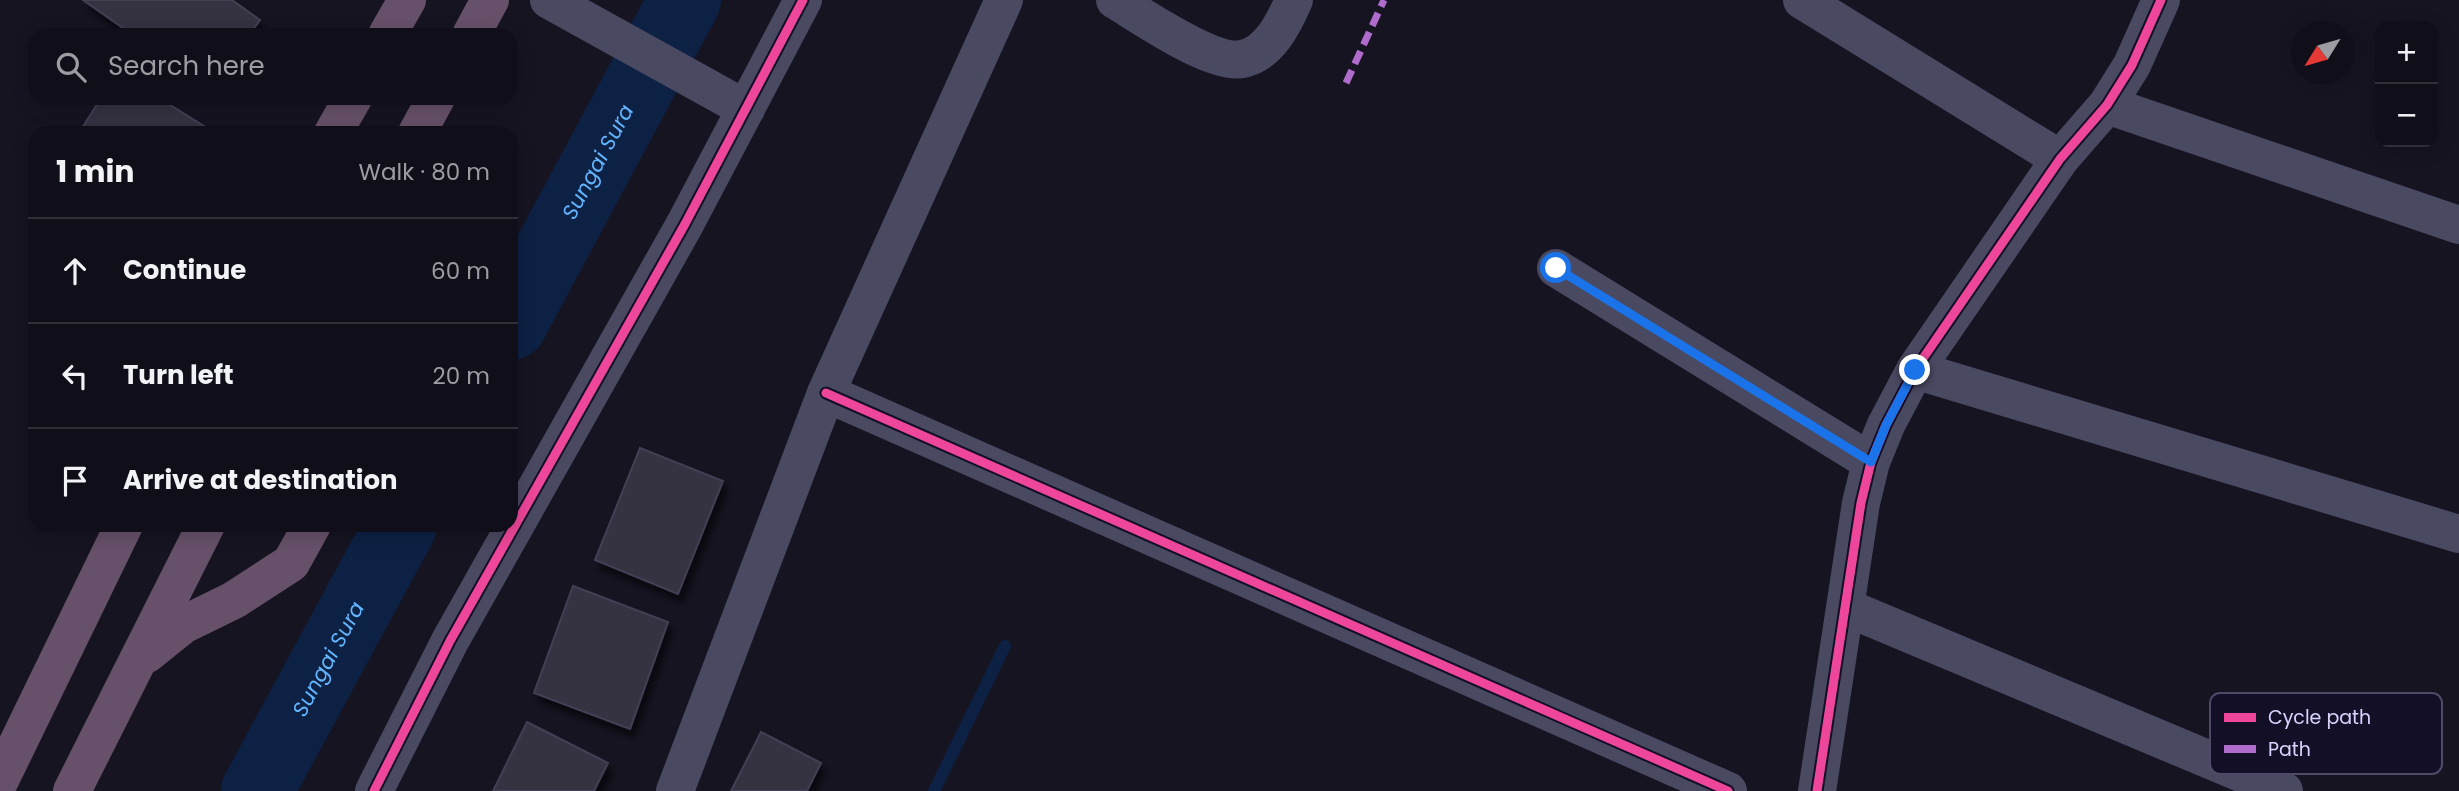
<!DOCTYPE html>
<html lang="en">
<head>
<meta charset="utf-8">
<style>
  body { margin:0; font-family:Poppins,sans-serif; background:#191822; color:#f1f3f6 }
  .controls { position:absolute; right:21px; top:21px; display:grid; overflow:hidden; border-radius:14px; box-shadow:0 4px 18px #0003 }
  .controls button { width:63px; height:63px; display:grid; place-items:center; padding:0; border:0; border-bottom:2px solid #302f38; background:#100f19; color:#f1f3f6; font:35px sans-serif }
  .compass { position:absolute; left:2291px; top:21px; width:63px; height:63px; border-radius:50%; background:#100f19; box-shadow:0 4px 18px #0003; rotate:233deg }
  .stop { position:absolute; width:21px; height:21px; margin:-16px; border:5px solid #1a73e8; border-radius:50%; background:#fff }
  .stop.end { background:#1a73e8; border-color:#fff; box-shadow:0 2px 7px #0008 }
  .list { margin:0; padding:0; list-style:none }
  h2 { display:flex; justify-content:space-between; align-items:center; height:91px; margin:0; padding:0 28px; font-size:30px }
  h2 small { font-size:23px; font-weight:400; color:#9c9ca2 }
  .list li { display:grid; grid-template-columns:46px 1fr auto; gap:21px; align-items:center; box-sizing:border-box; height:105px; padding:0 28px; border-top:2px solid #302f38 }
  .list b { display:block; font-size:26px; white-space:nowrap }
  .list em { font-size:23px; font-style:normal; color:#9c9ca2 }
  .icon { flex:none; width:38px; height:38px; fill:none; stroke:currentColor; stroke-width:2; stroke-linecap:round; stroke-linejoin:round }
  .map { position:relative; flex:none; width:2459px; height:791px; overflow:hidden }
  .search { position:absolute; background:#100f19; box-shadow:0 4px 18px #0003; left:28px; top:28px; width:490px; height:77px; display:flex; align-items:center; gap:18px; box-sizing:border-box; padding:0 24px; border-radius:21px; color:#9c9ca2; font-size:26px }
  .panel { position:absolute; background:#100f19; box-shadow:0 4px 18px #0003; left:28px; top:126px; width:490px; height:406px; border-radius:21px }
  .map>svg:first-child { display:block }
  .lines { fill:none; stroke-linecap:round; stroke-linejoin:round }
  .stream { stroke:#0d2144; stroke-width:12 }
  .river { stroke:#0d2144; stroke-width:72 }
  .building { fill:#343243; stroke:#433f54; stroke-width:2; filter:url(#shadow) }
  .minor { stroke:#4a4962; stroke-width:38 }
  .highway { stroke:#67516a; stroke-width:38 }
  .quiet { stroke:#b06ccc; stroke-width:7; stroke-dasharray:14 7; stroke-linecap:butt }
  .cycleway-casing { stroke:#130f26; stroke-width:13 }
  .cycleway { stroke:#ed469a; stroke-width:9 }
  .route { stroke:#1a73e8; stroke-width:9 }
  .labels { text-anchor:middle; stroke-width:5; stroke-linejoin:round; paint-order:stroke }
  .water-label { font-size:21px; font-style:italic; fill:#62b6ff; stroke:#130f26 }
  .key { fill:#130f26; stroke:#4e4a67; stroke-width:2 }
  .key-label { font-size:19px; fill:#d9d4ff }
</style>
</head>
<body>
<div class="map">
<svg width="2459" height="791" viewBox="0 0 2459 791">
  <defs>
    <filter id="shadow"><feDropShadow dx="4.5" dy="8" stdDeviation="3.5" flood-color="#0009"/></filter>
  </defs>
  <rect width="100%" height="100%" fill="#161421"/>
  <g class="lines">
    <path class="stream" d="M 934,791 L 1005,646"/>
    <g class="river">
      <path id="s1" d="M 511,324 L 685,0"/>
      <path id="s2" d="M 257,791 L 401,525"/>
    </g>
  </g>
  <path class="building" d="M 83,0 L 232,0 L 260,20 L 249,35 L 133,35 Z
    M 101,98 L 159,98 L 215,133 L 79,133 Z
    M 640,448 L 723,481 L 678,594 L 595,560 Z
    M 573,586 L 668,622 L 630,729 L 534,693 Z
    M 527,722 L 608,763 L 594,791 L 493,791 Z
    M 761,732 L 821,763 L 807,791 L 731,791 Z"/>
  <g class="lines">
    <path class="minor" d="M 549,0 L 746,109
      M 1115,0 C 1142,16 1212,65 1242,59 C 1269,54 1284,23 1294,0
      M 1802,0 L 2060,159
      M 2107,105 L 2459,225
      M 1556,268 L 1871,462
      M 1915,370 L 2459,534
      M 826,393 L 1728,791
      M 1845,607 L 2284,791
      M 374,791 L 450,641 L 685,224 L 803,0
      M 675,791 L 826,393 L 1004,0
      M 1817,791 L 1861,503 L 1871,462 L 1886,425 L 1915,370 L 2060,159 L 2107,105 L 2132,65 L 2161,0"/>
    <path class="highway" d="M 387,35 L 407,0
      M 471,35 L 490,0
      M 333,133 L 353,98
      M 417,133 L 436,98
      M 147,654 L 183,625 L 234,600 L 291,563 L 312,525
      M 0,780 L 124,525
      M 72,791 L 206,525"/>
    <path class="quiet" d="M 1346,83 L 1384,0"/>
    <g class="cycleway-casing">
      <path id="cycleway" d="M 826,393 L 1728,791
        M 374,791 L 450,641 L 685,224 L 803,0
        M 1817,791 L 1861,503 L 1871,462 L 1886,425 L 1915,370 L 2060,159 L 2107,105 L 2132,65 L 2161,0"/>
    </g>
    <use href="#cycleway" class="cycleway"/>
  </g>
  <g class="lines">
    <path class="route" d="M 1556,268 L 1871,462 L 1886,425 L 1915,370"/>
  </g>
  <g class="labels">
    <g class="water-label">
      <text dy="7" stroke="none"><textPath href="#s1" startOffset="184">Sungai Sura</textPath></text>
      <text dy="7" stroke="none"><textPath href="#s2" startOffset="150">Sungai Sura</textPath></text>
    </g>
  </g>
  <rect x="2210" y="693" width="232" height="81" rx="10" class="key"/>
  <rect x="2224" y="713" width="32" height="9" fill="#ed469a"/>
  <rect x="2224" y="745" width="32" height="8" fill="#b06ccc"/>
  <g class="key-label">
    <text x="2268" y="724">Cycle path</text>
    <text x="2268" y="756">Path</text>
  </g>
</svg>
<div class="controls">
<button>+</button>
<button>−</button>
</div>
<svg class="compass" viewBox="-18 -18 36 36"><path d="M0-13l5 13h-10z" fill="#e53935"/><path d="M0 13l5-13h-10z" fill="#9c9ca2"/></svg>
<div class="stop" style="left:1556px;top:268px"></div>
<div class="stop end" style="left:1915px;top:370px"></div>
<div class="search"><svg class="icon" aria-label="search" viewBox="0 0 24 24"><circle cx="10" cy="10" r="6"/><path d="M15 15l6 6"/></svg>Search here</div>
<section class="panel">
<h2>1 min<small>Walk · 80 m</small></h2>
<ul class="list">
<li><svg class="icon" aria-label="ahead" viewBox="0 0 24 24"><path d="M12 20V5M6 11l6-6 6 6"/></svg><div><b>Continue</b></div><em>60 m</em></li>
<li><svg class="icon" aria-label="left" viewBox="0 0 24 24"><path d="M17 20v-9H6M10 6l-5 5 5 5"/></svg><div><b>Turn left</b></div><em>20 m</em></li>
<li><svg class="icon" aria-label="arrive" viewBox="0 0 24 24"><path d="M6 21V4h12l-3 4 3 4H6"/></svg><div><b>Arrive at destination</b></div></li>
</ul>
</section>
</div>
</body>
</html>
